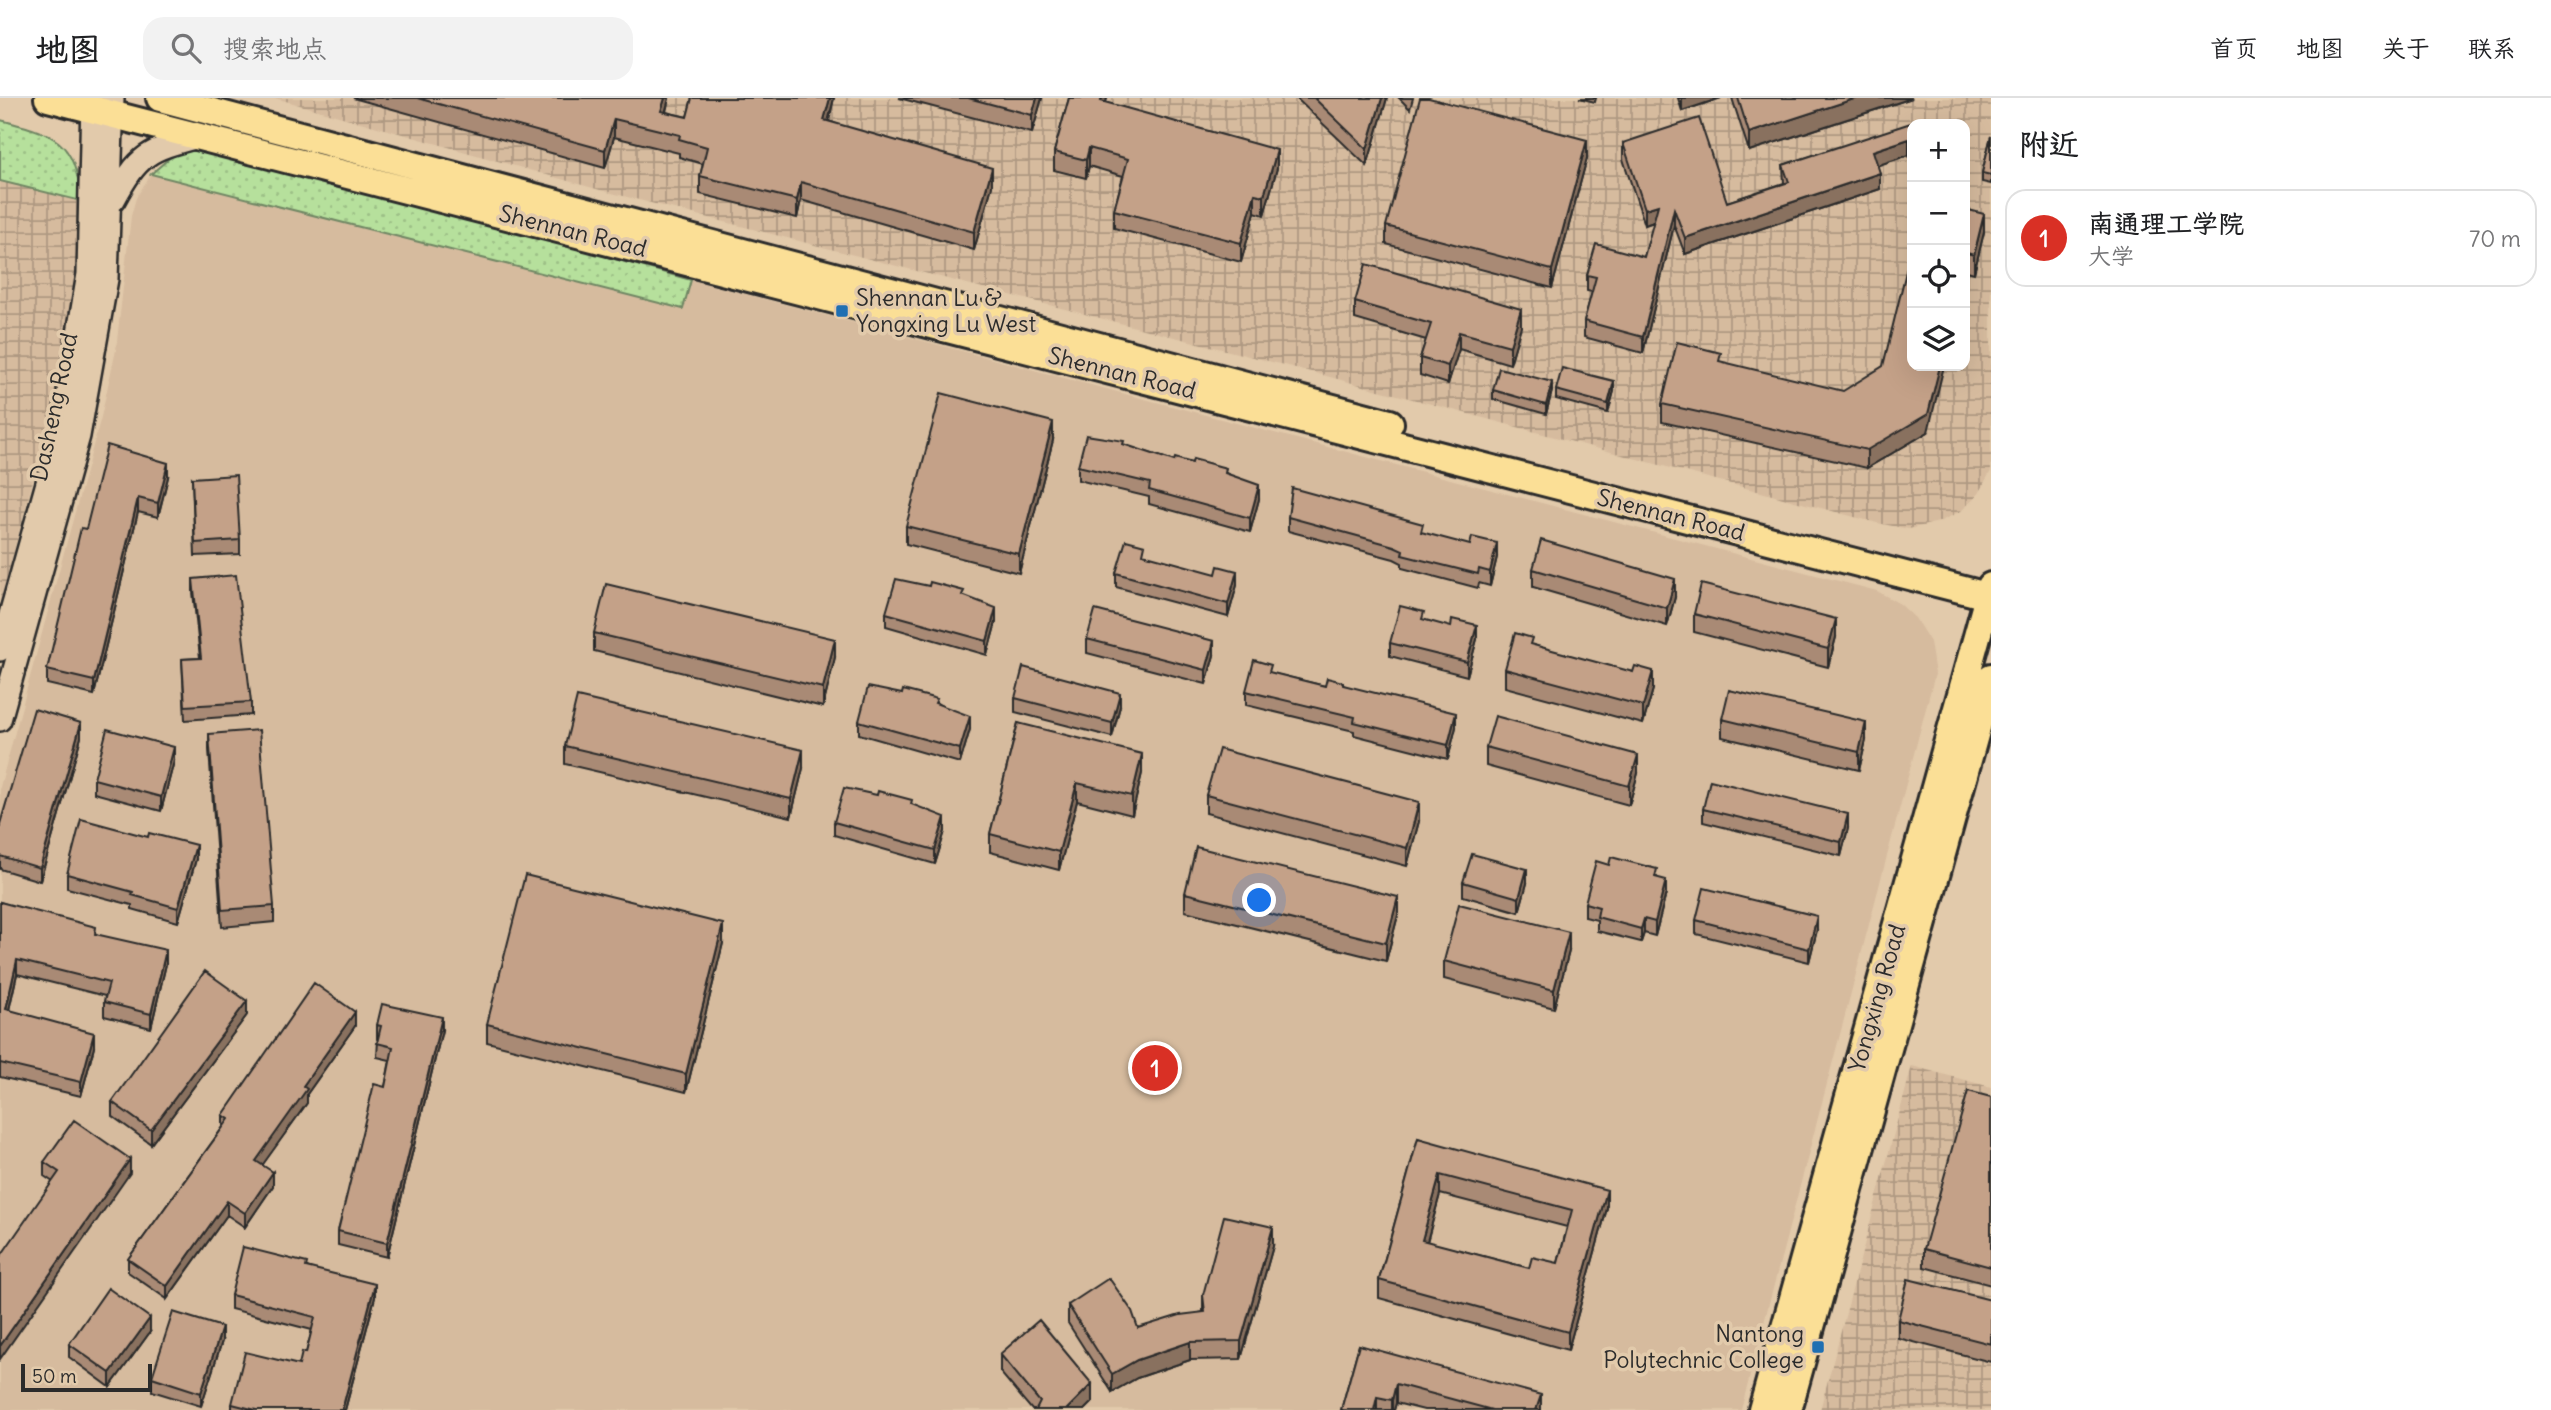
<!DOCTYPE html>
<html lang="zh">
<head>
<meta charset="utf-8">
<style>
  body { margin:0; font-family:Delius,"LXGW WenKai TC",sans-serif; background:#f2f2f2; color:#202124 }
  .controls { position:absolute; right:21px; top:21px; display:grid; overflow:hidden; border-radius:14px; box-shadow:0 7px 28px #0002 }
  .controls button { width:63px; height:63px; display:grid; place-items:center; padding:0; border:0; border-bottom:2px solid #e0e0e0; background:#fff; color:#202124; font:35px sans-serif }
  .scale { position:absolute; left:21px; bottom:18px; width:131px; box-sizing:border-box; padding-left:7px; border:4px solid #2b2b2b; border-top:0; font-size:19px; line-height:24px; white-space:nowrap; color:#2b2b2b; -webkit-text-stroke:5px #e2caab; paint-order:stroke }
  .you { position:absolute; left:1260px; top:803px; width:24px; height:24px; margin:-18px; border:5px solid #fff; border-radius:50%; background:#1a73e8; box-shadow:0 0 0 10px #1a73e833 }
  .badge { display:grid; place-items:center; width:46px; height:46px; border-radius:50%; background:#d93025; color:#fff; font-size:23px; font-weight:700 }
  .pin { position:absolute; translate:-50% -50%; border:4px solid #fff; box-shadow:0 2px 7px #0006 }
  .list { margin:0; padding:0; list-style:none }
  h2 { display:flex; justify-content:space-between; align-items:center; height:91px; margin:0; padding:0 28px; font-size:30px }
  h2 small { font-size:23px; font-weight:400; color:#757577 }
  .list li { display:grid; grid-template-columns:46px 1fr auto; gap:21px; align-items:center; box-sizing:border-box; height:98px; margin:0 14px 14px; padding:0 14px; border:2px solid #e0e0e0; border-radius:21px }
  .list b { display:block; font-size:26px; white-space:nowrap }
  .list p { margin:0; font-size:23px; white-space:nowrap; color:#757577 }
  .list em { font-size:23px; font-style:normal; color:#757577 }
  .icon { flex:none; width:38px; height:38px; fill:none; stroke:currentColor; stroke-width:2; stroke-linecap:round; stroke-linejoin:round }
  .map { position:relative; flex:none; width:1991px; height:1312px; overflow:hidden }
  header { display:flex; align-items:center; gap:42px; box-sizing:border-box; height:98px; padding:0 35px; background:#fff; border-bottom:2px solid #e0e0e0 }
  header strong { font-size:33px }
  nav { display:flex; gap:38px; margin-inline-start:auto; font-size:24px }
  .search { width:490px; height:63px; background:#f2f2f2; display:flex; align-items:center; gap:18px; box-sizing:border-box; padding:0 24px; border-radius:21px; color:#757577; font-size:26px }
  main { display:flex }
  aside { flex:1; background:#fff }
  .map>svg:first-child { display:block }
  .built { fill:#d6bb9e }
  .industrial { fill:url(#industrial-grid); fill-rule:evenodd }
  .green { fill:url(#green-dots); stroke:#708664; stroke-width:2 }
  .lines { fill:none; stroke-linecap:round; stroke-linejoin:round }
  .minor-casing { stroke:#2b2b2b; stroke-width:26 }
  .major-casing { stroke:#2b2b2b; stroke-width:32 }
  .minor { stroke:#e2caab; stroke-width:21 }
  .major { stroke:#fbdf96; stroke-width:26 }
  .wall { fill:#a98a75; stroke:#2b2b2b; stroke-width:2; fill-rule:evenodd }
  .shaded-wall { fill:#89715f; stroke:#2b2b2b; stroke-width:2 }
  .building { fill:#c4a188; stroke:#2b2b2b; stroke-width:2; fill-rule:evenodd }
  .poi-dot { fill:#1f6fb2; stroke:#e2caab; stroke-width:2.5 }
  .labels { text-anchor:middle; stroke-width:7; stroke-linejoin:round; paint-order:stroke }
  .street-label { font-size:23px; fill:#2b2b2b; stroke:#e2caab }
  .poi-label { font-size:23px; fill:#2b2b2b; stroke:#e2caab; text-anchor:start }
</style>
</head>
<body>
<header>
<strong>地图</strong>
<div class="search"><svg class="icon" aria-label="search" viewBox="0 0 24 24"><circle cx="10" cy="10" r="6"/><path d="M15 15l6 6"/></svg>搜索地点</div>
<nav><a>首页</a><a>地图</a><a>关于</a><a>联系</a></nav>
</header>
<main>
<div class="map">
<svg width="1991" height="1312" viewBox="0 0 1991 1312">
  <defs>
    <pattern id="industrial-grid" width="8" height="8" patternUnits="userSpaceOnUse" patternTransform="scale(1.75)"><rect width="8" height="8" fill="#d6bb9e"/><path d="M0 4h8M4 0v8" fill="none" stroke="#ae9881"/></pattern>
    <pattern id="green-dots" width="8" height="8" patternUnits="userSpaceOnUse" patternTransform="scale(1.75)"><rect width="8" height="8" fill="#b6e09c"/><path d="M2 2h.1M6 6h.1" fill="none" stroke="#9dc087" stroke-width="1.8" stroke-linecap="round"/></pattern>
  </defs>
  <rect width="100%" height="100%" fill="#e2caab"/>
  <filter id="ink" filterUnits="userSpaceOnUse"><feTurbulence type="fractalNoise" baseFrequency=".0143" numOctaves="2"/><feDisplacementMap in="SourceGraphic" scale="14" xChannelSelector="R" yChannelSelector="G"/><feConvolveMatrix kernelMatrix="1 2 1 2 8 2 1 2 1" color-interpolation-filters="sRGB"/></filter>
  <g filter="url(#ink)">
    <path class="built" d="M 151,76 L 682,211 L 691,182 L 1877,493 L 1900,506 L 1915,520 L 1930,544 L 1935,576 L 1741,1312 L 0,1312 L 0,689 L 101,319 L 116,252 L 131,118 L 136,100 Z"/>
    <path class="industrial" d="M 275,0 L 1991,0 L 1991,373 L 1976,399 L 1961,413 L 1939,424 L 1909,431 L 1877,425 L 1315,275 L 600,92 ZM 1912,26 L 1965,26 L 1965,268 L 1912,268 Z
      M 0,83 L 81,103 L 84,116 L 73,213 L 53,307 L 0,506 Z
      M 1912,968 L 1991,989 L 1991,1312 L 1820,1312 Z"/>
    <path class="green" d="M 0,22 C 55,36 75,41 81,103 L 0,83 Z
      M 197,49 L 214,50 L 691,182 L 683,211 L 151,76 L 173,57 Z"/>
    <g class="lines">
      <g class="minor-casing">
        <path id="minor" d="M 114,102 C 139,56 148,52 198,39
          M 0,552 L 61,335 L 88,176 L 92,0
          M 0,622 L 79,338 L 107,181 L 113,0"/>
      </g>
      <g class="major-casing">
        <path id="major" d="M 48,0 L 1991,499
          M 160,0 L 1390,325
          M 1762,1312 L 1991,488
          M 1788,1312 L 1991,579"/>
      </g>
      <use href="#minor" class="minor"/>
      <use href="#major" class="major"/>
    </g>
    <path class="wall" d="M 353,0 L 669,0 L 666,14 L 687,19 L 692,0 L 834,0 L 829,23 L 992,88 L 974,152 L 801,102 L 797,120 L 700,96 L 700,78 L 703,66 L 679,59 L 679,55 L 614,39 L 605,70 Z
      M 899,0 L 1042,0 L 1032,35 Z
      M 1069,0 L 1107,0 L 1106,5 L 1277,70 L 1264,117 L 1255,114 L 1241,164 L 1114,130 L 1114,112 L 1123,78 L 1089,68 L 1086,80 L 1054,72 L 1054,54 Z
      M 1296,0 L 1387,0 L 1367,68 Z
      M 1399,0 L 1413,0 L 1410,11 Z
      M 1579,0 L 1596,0 L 1595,4 Z
      M 1678,0 L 1721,0 L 1682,13 Z
      M 1732,0 L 1912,0 L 1749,53 Z
      M 1912,26 L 1912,68 L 1909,57 L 1877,67 L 1880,91 L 1685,156 L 1674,127 L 1643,255 L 1584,239 L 1584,223 L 1592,194 L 1587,193 L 1587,177 L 1644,159 L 1654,124 L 1645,127 L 1623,61 L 1623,45 L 1727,104 L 1784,85 L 1783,67 Z
      M 1991,38 L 1991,86 L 1982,84 L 1982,75 Z
      M 1587,60 L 1552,190 L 1386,146 L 1386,128 Z
      M 1965,111 L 1984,134 L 1974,175 L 1967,173 Z
      M 1355,204 L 1521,228 L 1510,266 L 1459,251 L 1448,286 L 1420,277 L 1420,260 L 1426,242 L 1355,221 Z
      M 1721,264 L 1928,334 L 1867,370 L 1662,324 L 1662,306 Z
      M 1493,292 L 1552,293 L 1546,316 L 1493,301 Z
      M 1556,292 L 1614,293 L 1608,315 L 1556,301 Z
      M 1053,342 L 1019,475 L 906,446 L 906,428 Z
      M 1124,347 L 1174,363 L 1226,375 L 1259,401 L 1250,434 L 1149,406 L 1149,399 L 1078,382 L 1078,368 Z
      M 168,379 L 158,419 L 138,414 L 94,597 L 47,586 L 47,572 L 86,431 Z
      M 192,380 L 240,442 L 240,456 L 195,458 Z
      M 1288,419 L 1423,435 L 1497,459 L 1490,488 L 1479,485 L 1478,490 L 1402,470 L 1402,465 L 1394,461 L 1288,433 Z
      M 1145,457 L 1237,487 L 1228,519 L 1116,489 L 1116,475 Z
      M 1533,471 L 1675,499 L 1667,528 L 1533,489 Z
      M 193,481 L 251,604 L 251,617 L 185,622 L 182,561 L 200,560 L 193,494 Z
      M 964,498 L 996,524 L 987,557 L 886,528 L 886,515 Z
      M 1694,516 L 1836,539 L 1828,569 L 1694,534 Z
      M 1424,522 L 1477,541 L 1467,578 L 1390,558 L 1390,545 Z
      M 594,535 L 835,559 L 823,609 L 594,553 Z
      M 1087,541 L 1214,557 L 1206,586 L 1087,555 Z
      M 1532,547 L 1653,591 L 1643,626 L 1505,589 L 1505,571 Z
      M 1271,575 L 1325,588 L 1343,587 L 1456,629 L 1448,661 L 1354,637 L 1354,633 L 1246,607 L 1246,593 Z
      M 902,596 L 937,605 L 970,631 L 960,665 L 859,636 L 859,623 Z
      M 1015,600 L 1120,608 L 1112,639 L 1015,614 Z
      M 1722,621 L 1866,642 L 1859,672 L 1722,639 Z
      M 1018,625 L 1142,675 L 1132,717 L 1077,703 L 1059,772 L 990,754 L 990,736 Z
      M 209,636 L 274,808 L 274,824 L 222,829 L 209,652 Z
      M 81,639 L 40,783 L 0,771 L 0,726 Z
      M 565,648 L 803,670 L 791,719 L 565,666 Z
      M 1486,649 L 1638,675 L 1629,707 L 1486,668 Z
      M 174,663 L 161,713 L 94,695 L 94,681 Z
      M 1206,697 L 1419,723 L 1407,768 L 1206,715 Z
      M 912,706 L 945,733 L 935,766 L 834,737 L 834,724 Z
      M 1703,711 L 1848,730 L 1841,758 L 1703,724 Z
      M 148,739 L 196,761 L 178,824 L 132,811 L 132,807 L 67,790 L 67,776 Z
      M 1657,779 L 1666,795 L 1655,838 L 1644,835 L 1641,844 L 1597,833 L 1597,822 L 1585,819 L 1585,805 Z
      M 1463,784 L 1527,785 L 1519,814 L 1463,798 Z
      M 1185,795 L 1398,817 L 1386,863 L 1185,813 Z
      M 0,804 L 96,836 L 166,866 L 151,930 L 104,918 L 104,904 L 105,898 L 17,876 L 9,912 L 94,949 L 81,998 L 0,979 Z
      M 1696,822 L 1817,832 L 1809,864 L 1696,836 Z
      M 723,845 L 686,994 L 487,944 L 487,926 Z
      M 1569,853 L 1554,910 L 1444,881 L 1444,863 Z
      M 247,917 L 151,1046 L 112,1018 L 112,1004 Z
      M 377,927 L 442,932 L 387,1159 L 338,1147 L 338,1133 L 385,989 L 390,962 L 377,959 L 378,942 L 377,941 Z
      M 355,928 L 307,996 L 307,1005 L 262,1067 L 273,1088 L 245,1129 L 227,1117 L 167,1201 L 128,1174 L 128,1161 L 223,1029 L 223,1017 Z
      M 1991,999 L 1991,1187 L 1924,1169 L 1924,1151 Z
      M 1418,1040 L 1607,1110 L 1568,1252 L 1379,1200 L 1379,1182 ZM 1440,1096 L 1567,1129 L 1558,1165 L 1529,1170 L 1427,1144 Z
      M 44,1064 L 130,1075 L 53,1084 L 44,1078 Z
      M 1273,1148 L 1241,1261 L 1190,1262 L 1137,1280 L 1112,1294 L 1068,1225 L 1068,1207 L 1138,1230 L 1203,1214 L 1203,1197 Z
      M 307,1169 L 375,1199 L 345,1312 L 232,1312 L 232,1306 L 299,1267 L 306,1255 L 312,1232 L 231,1211 L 231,1197 Z
      M 1991,1202 L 1991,1264 L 1898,1240 L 1898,1222 Z
      M 150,1234 L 110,1289 L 69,1259 L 69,1246 Z
      M 222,1243 L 201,1308 L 152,1293 L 152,1279 Z
      M 1359,1247 L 1541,1312 L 1424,1312 L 1396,1305 L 1394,1312 L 1341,1312 Z
      M 1000,1256 L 1092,1304 L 1084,1312 L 1032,1312 L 1000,1274 Z"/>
    <path class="shaded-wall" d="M 665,0 L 669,0 L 661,31 L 661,13 Z
      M 830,0 L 834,0 L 824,40 L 824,22 Z
      M 1037,0 L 1042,0 L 1032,35 L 1032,17 Z
      M 1102,0 L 1107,0 L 1101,22 L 1101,3 Z
      M 1382,0 L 1387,0 L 1367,68 L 1367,51 Z
      M 1682,0 L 1721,0 L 1682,13 Z
      M 1857,0 L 1912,0 L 1749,53 L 1749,35 Z
      M 614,21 L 614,39 L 605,70 L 605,52 Z
      M 1909,41 L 1909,57 L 1873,69 L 1873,53 Z
      M 1587,42 L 1587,60 L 1552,190 L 1552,172 Z
      M 1089,50 L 1089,68 L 1086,80 L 1086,62 Z
      M 1277,52 L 1277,70 L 1264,117 L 1264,98 Z
      M 992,70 L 992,88 L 974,152 L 974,134 Z
      M 1880,75 L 1880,91 L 1685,156 L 1685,140 Z
      M 801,84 L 801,102 L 797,120 L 797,102 Z
      M 1255,96 L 1255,114 L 1241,164 L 1241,145 Z
      M 1658,107 L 1658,122 L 1645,127 L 1645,111 Z
      M 1674,111 L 1674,127 L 1643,255 L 1643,239 Z
      M 1984,116 L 1984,134 L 1974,175 L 1974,157 Z
      M 1967,155 L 1967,173 L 1965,182 L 1965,164 Z
      M 1521,211 L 1521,228 L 1510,266 L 1510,248 Z
      M 1459,234 L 1459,251 L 1448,286 L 1448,268 Z
      M 1940,268 L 1944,268 L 1928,334 L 1867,370 L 1867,352 Z
      M 1614,283 L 1614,293 L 1608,315 L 1608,306 Z
      M 1552,284 L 1552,293 L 1546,316 L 1546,307 Z
      M 1053,324 L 1053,342 L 1019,475 L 1019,456 Z
      M 168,365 L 168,379 L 158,419 L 158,405 Z
      M 1259,387 L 1259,401 L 1250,434 L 1250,420 Z
      M 138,400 L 138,414 L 94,597 L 94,583 Z
      M 1497,445 L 1497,459 L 1490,488 L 1490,474 Z
      M 1237,473 L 1237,487 L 1228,519 L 1228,506 Z
      M 1675,481 L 1675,499 L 1667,528 L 1667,510 Z
      M 996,510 L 996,524 L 987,557 L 987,543 Z
      M 1836,521 L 1836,539 L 1828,569 L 1828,551 Z
      M 1477,527 L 1477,541 L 1467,578 L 1467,564 Z
      M 835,541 L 835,559 L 823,609 L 823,590 Z
      M 1214,543 L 1214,557 L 1206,586 L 1206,572 Z
      M 1653,573 L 1653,591 L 1643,626 L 1643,608 Z
      M 1120,595 L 1120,608 L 1112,639 L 1112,625 Z
      M 1456,615 L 1456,629 L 1448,661 L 1448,647 Z
      M 970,618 L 970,631 L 960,665 L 960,651 Z
      M 1866,624 L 1866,642 L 1859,672 L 1859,654 Z
      M 81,625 L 81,639 L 40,783 L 40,770 Z
      M 174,649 L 174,663 L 161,713 L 161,699 Z
      M 803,652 L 803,670 L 791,719 L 791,701 Z
      M 1142,656 L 1142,675 L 1132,717 L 1132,698 Z
      M 1638,657 L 1638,675 L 1629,707 L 1629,688 Z
      M 1077,685 L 1077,703 L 1059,772 L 1059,754 Z
      M 1419,704 L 1419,723 L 1407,768 L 1407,750 Z
      M 1848,716 L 1848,730 L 1841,758 L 1841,744 Z
      M 945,719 L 945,733 L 935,766 L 935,752 Z
      M 196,747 L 196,761 L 178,824 L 178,810 Z
      M 1527,771 L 1527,785 L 1519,814 L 1519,800 Z
      M 1666,782 L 1666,795 L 1655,838 L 1655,824 Z
      M 1398,799 L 1398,817 L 1386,863 L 1386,845 Z
      M 1817,818 L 1817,832 L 1809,864 L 1809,851 Z
      M 1644,821 L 1644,835 L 1641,844 L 1641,831 Z
      M 723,826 L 723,845 L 686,994 L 686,976 Z
      M 1569,834 L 1569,853 L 1554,910 L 1554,892 Z
      M 166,852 L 166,866 L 151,930 L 151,916 Z
      M 17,862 L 17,876 L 6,925 L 6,911 Z
      M 247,903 L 247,917 L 151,1046 L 151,1032 Z
      M 355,914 L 355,928 L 307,996 L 307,1005 L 256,1076 L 256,1063 L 303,988 Z
      M 442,919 L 442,932 L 387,1159 L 387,1145 Z
      M 94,935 L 94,949 L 81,998 L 81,984 Z
      M 130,1061 L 130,1075 L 0,1261 L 0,1248 Z
      M 273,1074 L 273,1088 L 245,1129 L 245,1115 Z
      M 1440,1077 L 1440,1096 L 1422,1161 L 1422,1142 Z
      M 1607,1092 L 1607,1110 L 1568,1252 L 1568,1234 Z
      M 227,1103 L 227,1117 L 167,1201 L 167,1188 Z
      M 1273,1129 L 1273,1148 L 1241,1261 L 1241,1243 Z
      M 375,1186 L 375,1199 L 345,1312 L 342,1312 Z
      M 150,1220 L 150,1234 L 110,1289 L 110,1275 Z
      M 222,1229 L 222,1243 L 201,1308 L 201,1295 Z
      M 1190,1244 L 1190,1262 L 1137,1280 L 1112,1294 L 1112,1276 L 1137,1262 Z
      M 1092,1286 L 1092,1304 L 1084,1312 L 1066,1312 Z
      M 1396,1286 L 1396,1305 L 1394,1312 L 1392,1312 L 1392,1302 Z
      M 1541,1297 L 1541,1312 L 1536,1312 Z
      M 1377,1299 L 1377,1312 L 1374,1312 Z"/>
    <path class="building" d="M 417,0 L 665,0 L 661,13 L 687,19 L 692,0 L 830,0 L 824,22 L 992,70 L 974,134 L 801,84 L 797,102 L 700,78 L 707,49 L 679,41 L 680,37 L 614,21 L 605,52 Z
      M 968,0 L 1037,0 L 1032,17 Z
      M 1069,0 L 1102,0 L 1101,3 L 1277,52 L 1264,98 L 1255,96 L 1241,145 L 1114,112 L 1128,61 L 1089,50 L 1086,62 L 1054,54 Z
      M 1314,0 L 1382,0 L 1367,51 Z
      M 1420,0 L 1429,0 L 1587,42 L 1552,172 L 1386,128 Z
      M 1738,0 L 1857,0 L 1749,35 Z
      M 1929,19 L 1932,26 L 1912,26 L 1912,52 L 1909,41 L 1873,53 L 1880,75 L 1685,140 L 1674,111 L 1643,239 L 1584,223 L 1596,179 L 1587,177 L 1596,146 L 1644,159 L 1658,107 L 1645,111 L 1623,45 L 1699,20 L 1727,104 L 1789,84 L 1783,67 Z
      M 1991,38 L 1991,77 L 1982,75 Z
      M 1965,111 L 1984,116 L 1974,157 L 1967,155 L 1965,164 Z
      M 1912,149 L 1912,268 L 1940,268 L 1928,316 L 1867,352 L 1662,306 L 1677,244 L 1721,255 L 1719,263 L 1843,293 L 1883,268 Z
      M 1366,166 L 1521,211 L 1510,248 L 1459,234 L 1448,268 L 1420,260 L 1431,226 L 1355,204 Z
      M 1499,270 L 1552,284 L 1546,307 L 1493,292 Z
      M 1562,270 L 1614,283 L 1608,306 L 1556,292 Z
      M 941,295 L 1053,324 L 1019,456 L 906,428 Z
      M 1086,337 L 1124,343 L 1123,346 L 1174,363 L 1175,360 L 1192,365 L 1193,361 L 1226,370 L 1225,375 L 1259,387 L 1250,420 L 1149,392 L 1150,385 L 1078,368 Z
      M 107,347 L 168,365 L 158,405 L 138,400 L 94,583 L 47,572 L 81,430 L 86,431 Z
      M 236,377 L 240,442 L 195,445 L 192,380 Z
      M 1292,390 L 1423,426 L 1421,434 L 1470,447 L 1472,439 L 1497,445 L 1490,474 L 1479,471 L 1478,476 L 1402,457 L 1403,452 L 1394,448 L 1288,419 Z
      M 1126,442 L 1145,447 L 1143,456 L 1216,476 L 1218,468 L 1237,473 L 1228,506 L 1116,475 Z
      M 1541,442 L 1675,481 L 1667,510 L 1533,471 Z
      M 236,477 L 251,604 L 185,608 L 182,561 L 201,560 L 193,481 Z
      M 896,481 L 929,488 L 930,484 L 964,493 L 962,497 L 996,510 L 987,543 L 886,515 Z
      M 606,486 L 835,541 L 823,590 L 594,535 Z
      M 1701,486 L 1836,521 L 1828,551 L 1694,516 Z
      M 1400,508 L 1424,514 L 1422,521 L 1451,529 L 1452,521 L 1477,527 L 1467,564 L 1390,545 Z
      M 1095,512 L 1214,543 L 1206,572 L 1087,541 Z
      M 1515,535 L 1532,540 L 1530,546 L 1633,574 L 1635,568 L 1653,573 L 1643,608 L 1505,571 Z
      M 1254,562 L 1271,567 L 1269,574 L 1325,588 L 1327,580 L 1343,584 L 1343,587 L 1456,615 L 1448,647 L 1354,624 L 1355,619 L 1246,593 Z
      M 1023,569 L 1120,595 L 1112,625 L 1015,600 Z
      M 868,589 L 902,596 L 903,592 L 937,601 L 935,605 L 970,618 L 960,651 L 859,623 Z
      M 1729,592 L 1866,624 L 1859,654 L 1722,621 Z
      M 577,599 L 803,652 L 791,701 L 565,648 Z
      M 34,611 L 81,625 L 40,770 L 0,758 L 0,726 Z
      M 1495,618 L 1638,657 L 1629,688 L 1486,649 Z
      M 1018,625 L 1142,656 L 1132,698 L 1077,685 L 1059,754 L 990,736 Z
      M 107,631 L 174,649 L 161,699 L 94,681 Z
      M 259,632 L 274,808 L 222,812 L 209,636 Z
      M 1219,651 L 1419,704 L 1407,750 L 1206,697 Z
      M 1710,682 L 1848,716 L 1841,744 L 1703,711 Z
      M 844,690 L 877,697 L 878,693 L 912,702 L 911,706 L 945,719 L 935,752 L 834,724 Z
      M 81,721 L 148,739 L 149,735 L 196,747 L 178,810 L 132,797 L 133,794 L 67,776 Z
      M 1196,749 L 1398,799 L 1386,845 L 1185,795 Z
      M 1472,756 L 1527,771 L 1519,800 L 1463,784 Z
      M 1611,759 L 1657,771 L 1655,779 L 1666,782 L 1655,824 L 1644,821 L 1641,831 L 1597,819 L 1599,809 L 1585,805 L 1596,763 L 1609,767 Z
      M 525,777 L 723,826 L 686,976 L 487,926 Z
      M 1704,790 L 1817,818 L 1809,851 L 1696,822 Z
      M 0,804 L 96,829 L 95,836 L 166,852 L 151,916 L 104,904 L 109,885 L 17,862 L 6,911 L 94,935 L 81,984 L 0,965 Z
      M 1459,806 L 1569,834 L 1554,892 L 1444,863 Z
      M 205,873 L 247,903 L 151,1032 L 112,1004 Z
      M 314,885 L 355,914 L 303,988 L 307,991 L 256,1063 L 273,1074 L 245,1115 L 227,1103 L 167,1188 L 128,1161 L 229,1021 L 223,1017 Z
      M 382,906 L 442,919 L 387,1145 L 338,1133 L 374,986 L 385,989 L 393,949 L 377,945 L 381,928 L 377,927 Z
      M 1968,993 L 1991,999 L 1991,1169 L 1924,1151 Z
      M 74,1022 L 130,1061 L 0,1248 L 0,1159 L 59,1074 L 44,1064 Z
      M 1418,1040 L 1607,1092 L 1568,1234 L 1379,1182 ZM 1440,1077 L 1572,1112 L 1558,1165 L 1532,1159 L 1529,1170 L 1422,1142 Z
      M 1224,1118 L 1273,1129 L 1241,1243 L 1190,1244 L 1137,1262 L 1112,1276 L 1068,1207 L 1109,1180 L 1132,1213 L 1138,1230 L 1180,1217 L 1205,1214 L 1203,1197 Z
      M 243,1149 L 307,1165 L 306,1169 L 375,1186 L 342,1312 L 256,1312 L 232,1306 L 245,1254 L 299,1267 L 302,1254 L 306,1255 L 315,1219 L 231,1197 Z
      M 1908,1181 L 1991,1202 L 1991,1246 L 1898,1222 Z
      M 108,1190 L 150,1220 L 110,1275 L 69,1246 Z
      M 173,1214 L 222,1229 L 201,1295 L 152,1279 Z
      M 1039,1222 L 1092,1286 L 1066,1312 L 1036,1312 L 1040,1304 L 1000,1256 Z
      M 1359,1247 L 1541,1297 L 1536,1312 L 1492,1312 L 1396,1286 L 1392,1302 L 1377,1299 L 1374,1312 L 1341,1312 Z"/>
  </g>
  <g class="poi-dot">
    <rect x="835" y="206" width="14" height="14" rx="3.5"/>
    <rect x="1811" y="1242" width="14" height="14" rx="3.5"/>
  </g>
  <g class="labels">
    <g class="street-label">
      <text transform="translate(573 133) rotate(14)" y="8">Shennan Road</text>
      <text transform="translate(1122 275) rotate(14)" y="8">Shennan Road</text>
      <text transform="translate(54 309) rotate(-78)" y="8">Dasheng Road</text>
      <text transform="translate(1671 417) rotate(14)" y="8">Shennan Road</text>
      <text transform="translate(1877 900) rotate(-74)" y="8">Yongxing Road</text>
    </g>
    <g class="poi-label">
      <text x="856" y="208">Shennan Lu &amp;<tspan x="856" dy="26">Yongxing Lu West</tspan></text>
      <text x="1804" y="1244" text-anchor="end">Nantong<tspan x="1804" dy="26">Polytechnic College</tspan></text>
    </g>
  </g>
</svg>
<div class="controls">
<button>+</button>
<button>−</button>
<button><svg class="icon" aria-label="locate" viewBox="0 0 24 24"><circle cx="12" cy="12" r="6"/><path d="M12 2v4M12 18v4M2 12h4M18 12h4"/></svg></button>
<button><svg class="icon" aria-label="layers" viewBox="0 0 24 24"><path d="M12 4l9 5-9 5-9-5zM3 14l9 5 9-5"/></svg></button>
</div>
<div class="scale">50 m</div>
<div class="you"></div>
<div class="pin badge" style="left:1155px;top:970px">1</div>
</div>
<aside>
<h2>附近<small></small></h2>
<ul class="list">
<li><span class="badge">1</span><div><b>南通理工学院</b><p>大学</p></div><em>70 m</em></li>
</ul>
</aside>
</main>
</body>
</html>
